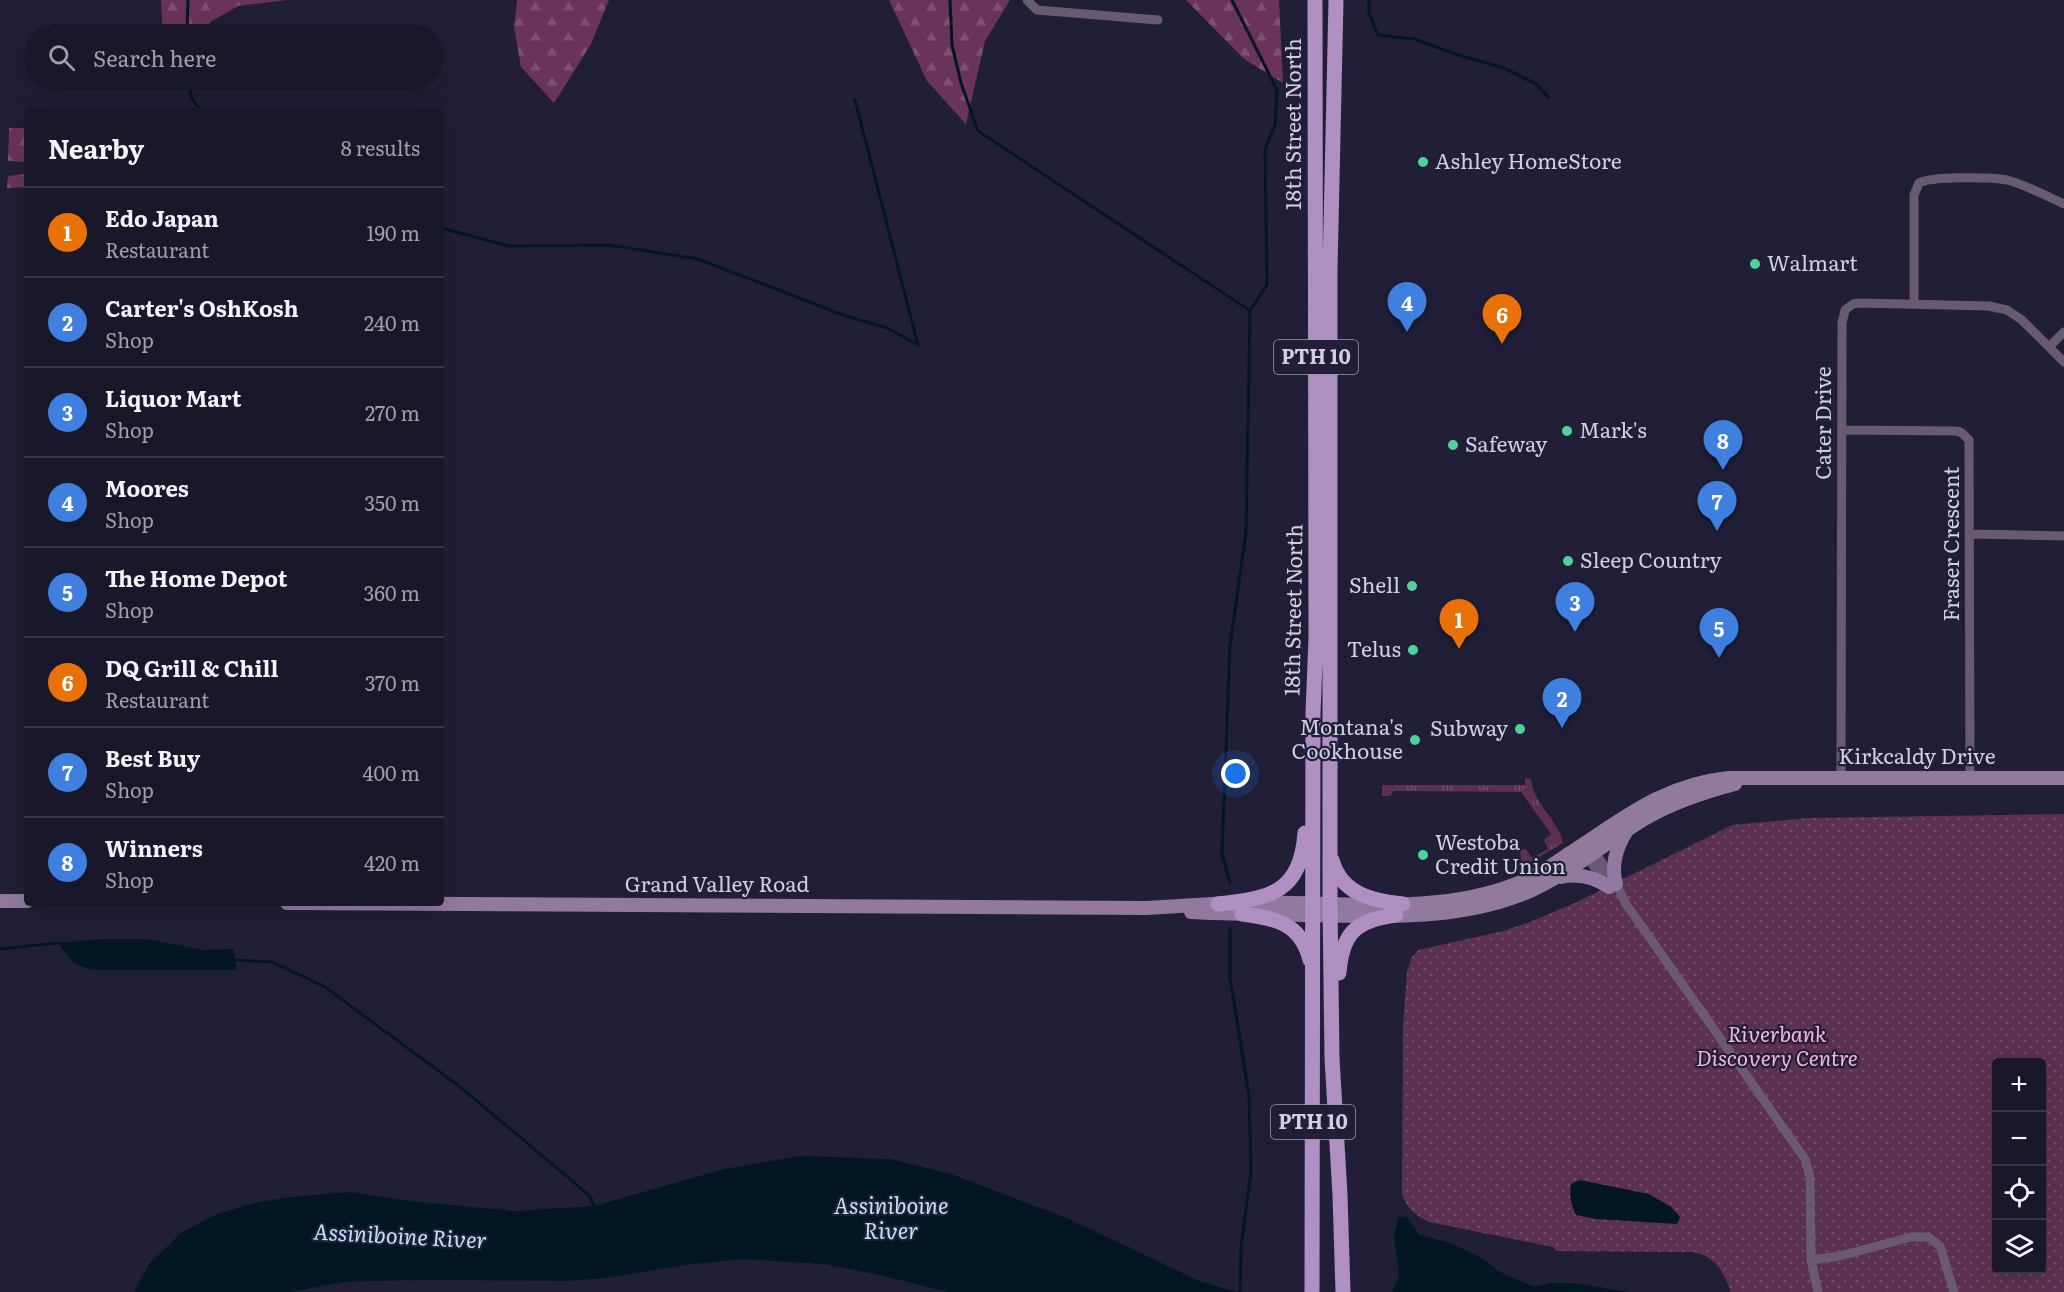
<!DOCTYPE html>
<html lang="en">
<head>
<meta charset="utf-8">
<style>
  body { margin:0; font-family:Literata,serif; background:#222032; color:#f1f3f6 }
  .controls { position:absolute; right:18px; bottom:18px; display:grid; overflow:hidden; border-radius:6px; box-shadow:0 6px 24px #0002 }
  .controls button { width:54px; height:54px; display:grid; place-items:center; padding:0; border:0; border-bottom:2px solid #373647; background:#19172a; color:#f1f3f6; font:30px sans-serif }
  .you { position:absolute; left:1236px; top:774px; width:21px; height:21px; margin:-15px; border:4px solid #fff; border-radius:50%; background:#1a73e8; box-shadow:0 0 0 9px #1a73e833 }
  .badge { display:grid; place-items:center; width:39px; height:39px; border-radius:50%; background:#b45309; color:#fff; font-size:20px; font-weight:700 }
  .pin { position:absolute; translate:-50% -50px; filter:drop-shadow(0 2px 3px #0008) }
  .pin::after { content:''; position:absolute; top:32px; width:21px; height:18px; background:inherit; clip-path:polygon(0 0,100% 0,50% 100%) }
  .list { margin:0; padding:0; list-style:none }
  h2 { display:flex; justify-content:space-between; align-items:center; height:78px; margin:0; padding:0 24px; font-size:26px }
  h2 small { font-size:20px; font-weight:400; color:#9f9fa8 }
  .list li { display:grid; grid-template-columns:39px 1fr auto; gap:18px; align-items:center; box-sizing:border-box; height:90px; padding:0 24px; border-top:2px solid #373647 }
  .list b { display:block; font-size:22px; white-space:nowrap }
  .list p { margin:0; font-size:20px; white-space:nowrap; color:#9f9fa8 }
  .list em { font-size:20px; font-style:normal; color:#9f9fa8 }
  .icon { flex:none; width:33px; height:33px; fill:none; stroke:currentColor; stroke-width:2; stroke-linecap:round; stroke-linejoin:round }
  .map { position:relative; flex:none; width:2064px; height:1292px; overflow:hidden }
  .search { position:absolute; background:#19172a; box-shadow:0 6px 24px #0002; left:24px; top:24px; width:420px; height:66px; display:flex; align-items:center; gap:15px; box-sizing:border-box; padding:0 21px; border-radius:33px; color:#9f9fa8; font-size:22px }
  .panel { position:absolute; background:#19172a; box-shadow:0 6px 24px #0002; left:24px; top:108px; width:420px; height:798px; border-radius:6px }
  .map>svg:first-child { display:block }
  .grass { fill:url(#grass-tufts) }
  .forest { fill:url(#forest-firs) }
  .park { fill:url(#park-dots); fill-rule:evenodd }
  .water { fill:#021723 }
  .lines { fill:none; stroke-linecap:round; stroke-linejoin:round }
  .stream { stroke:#021723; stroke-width:3 }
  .minor { stroke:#695a72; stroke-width:9 }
  .secondary { stroke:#91799f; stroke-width:14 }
  .primary { stroke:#b090c2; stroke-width:15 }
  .poi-dot { fill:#4dd39a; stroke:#211f38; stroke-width:2 }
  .labels { text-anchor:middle; stroke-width:4.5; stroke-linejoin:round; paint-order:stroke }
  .shield { fill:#211f38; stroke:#9c9bae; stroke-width:1.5 }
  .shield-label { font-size:20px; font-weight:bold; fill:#d0d0e1 }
  .street-label { font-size:21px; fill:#d0d0e1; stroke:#211f38 }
  .poi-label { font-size:21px; fill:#d0d0e1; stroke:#211f38; text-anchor:start }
  .park-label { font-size:21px; font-style:italic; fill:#f8b4e3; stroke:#211f38 }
  .water-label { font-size:22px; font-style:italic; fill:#bee2f9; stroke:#211f38 }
</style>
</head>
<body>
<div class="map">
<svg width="2064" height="1292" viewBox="0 0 2064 1292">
  <defs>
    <pattern id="grass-tufts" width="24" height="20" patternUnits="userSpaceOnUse" patternTransform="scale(1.5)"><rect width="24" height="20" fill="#5c3050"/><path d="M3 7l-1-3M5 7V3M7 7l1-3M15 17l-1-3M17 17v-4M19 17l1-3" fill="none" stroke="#724d69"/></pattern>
    <pattern id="forest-firs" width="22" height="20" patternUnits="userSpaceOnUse" patternTransform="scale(1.5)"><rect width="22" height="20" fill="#69335b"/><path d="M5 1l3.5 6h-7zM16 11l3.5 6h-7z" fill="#7d5072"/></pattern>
    <pattern id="park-dots" width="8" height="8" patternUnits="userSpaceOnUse" patternTransform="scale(1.5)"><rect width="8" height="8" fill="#5c3050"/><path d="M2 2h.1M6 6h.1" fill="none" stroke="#724d69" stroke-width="1.8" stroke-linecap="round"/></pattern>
  </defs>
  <rect width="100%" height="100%" fill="#211f38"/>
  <path class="grass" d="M 1525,778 L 1531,779 C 1533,804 1558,819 1563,843 L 1522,867 L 1520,850 L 1526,849 L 1532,858 L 1548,849 L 1544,840 L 1551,834 L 1521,792 L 1394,791 L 1390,796 L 1382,796 L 1382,785 L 1525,785 Z"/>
  <path class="forest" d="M 161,0 L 287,0 L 238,6 L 210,22 L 203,34 L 163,34 Z
    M 517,0 L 609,0 L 591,44 L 554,103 L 521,67 L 514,27 Z
    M 889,0 L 1010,0 L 985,41 L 966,124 L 927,81 Z
    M 1186,0 L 1279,0 L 1283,83 L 1244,59 Z
    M 9,128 L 27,128 L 27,187 L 7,188 L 8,176 L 24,174 L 24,162 L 8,161 Z"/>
  <path class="park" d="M 2064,814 L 2064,1292 L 1731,1292 C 1722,1270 1716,1255 1690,1252 L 1556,1251 L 1553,1247 L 1429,1222 C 1415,1215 1406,1208 1402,1193 L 1403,1025 L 1407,972 L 1412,957 L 1418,950 L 1503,931 L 1530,922 L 1577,902 L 1732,825 L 1808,818 ZM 1996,1062 L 2042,1062 L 2042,1270 L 1996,1270 Z"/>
  <path class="water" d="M 102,939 L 147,939 L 203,950 L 233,949 L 237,970 L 92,970 L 75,964 L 58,943 Z
    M 800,1156 L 890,1159 L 951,1174 L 1069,1219 L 1199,1281 L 1237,1292 L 949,1292 L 875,1274 L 824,1264 L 744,1259 L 685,1265 L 605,1278 L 568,1281 L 416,1280 L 343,1282 L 290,1292 L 134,1292 L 149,1264 L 181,1233 L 217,1214 L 254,1203 L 291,1197 L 350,1192 L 409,1201 L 514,1211 L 594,1206 L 724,1169 Z
    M 1580,1180 L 1649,1194 L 1671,1207 L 1680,1217 L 1677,1224 L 1596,1219 L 1576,1215 C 1571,1204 1569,1197 1571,1184 Z
    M 1399,1217 L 1408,1218 L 1419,1235 L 1451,1243 L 1482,1258 L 1500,1272 L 1534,1287 L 1550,1283 L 1571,1283 L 1629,1292 L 1392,1292 L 1399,1276 L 1394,1234 Z"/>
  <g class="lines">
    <path class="stream" d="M 950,0 L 952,45 L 961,83 L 978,131 L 1249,310
      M 1369,0 L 1369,13 L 1378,35 L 1415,39 L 1458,55 L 1504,68 L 1536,84 L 1549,98
      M 187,34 L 188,0
      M 190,80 L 191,97 L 201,111
      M 441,228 L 509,246 L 609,245 L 698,259 L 846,316 L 887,328 L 918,345 L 855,100
      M 1230,882 L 1222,854 L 1230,646 L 1246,532 L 1250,310 L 1267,285 L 1265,149 L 1275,125 L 1277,90 L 1232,0
      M 1230,929 L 1230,978 L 1249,1095 L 1251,1171 L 1241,1247 L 1240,1292
      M 0,949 L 58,943
      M 235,960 L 272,962 L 325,987 L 459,1086 L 589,1195 L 594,1206"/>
    <path class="minor" d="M 1027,0 L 1037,10 L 1158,20
      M 1914,304 L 1914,195 L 1919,183 C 1931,176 1992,177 2007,180 C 2027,185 2046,196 2064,204
      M 2050,346 L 2064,332
      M 1842,430 L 1957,431 L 1962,433 L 1969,440 L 1970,778
      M 1970,534 L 2064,536
      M 1841,778 L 1842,323 L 1845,310 L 1853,304 L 1859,303 L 1989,306 L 2007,310 L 2022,320 L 2064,362
      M 1593,849 L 1616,884 L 1626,904 L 1805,1159 L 1810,1177 L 1811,1260 L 1818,1292
      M 1584,853 L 1606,883
      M 1811,1260 L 1840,1256 L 1911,1237 L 1928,1237 L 1940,1246 L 1954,1292"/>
    <path class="secondary" d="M 1561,877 C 1579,873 1594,877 1609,887
      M 1616,884 C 1611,867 1616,847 1626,832
      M 0,901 L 27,901
      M 287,903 L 1147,908 L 1228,903
      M 1251,903 C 1335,901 1437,916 1516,884 C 1535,877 1551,866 1567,855 C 1622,820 1661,785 1729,778 L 2064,778
      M 1191,912 C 1228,914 1264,914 1301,915 C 1378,916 1458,922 1530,891 C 1572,872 1606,842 1646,818 C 1674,802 1704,792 1735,784"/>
    <path class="primary" d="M 1336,0 L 1330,270 L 1330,903 L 1332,1058 L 1340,1195 L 1343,1292
      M 1332,860 C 1341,894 1373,901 1403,904
      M 1218,904 C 1271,898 1300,893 1305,833
      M 1242,914 C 1275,918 1301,923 1310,960
      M 1339,973 C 1342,932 1357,920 1396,915
      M 1312,1292 L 1313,713 L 1316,638 L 1315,0"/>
  </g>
  <g class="poi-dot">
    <circle cx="1423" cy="162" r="6"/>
    <circle cx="1755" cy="264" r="6"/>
    <circle cx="1567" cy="431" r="6"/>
    <circle cx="1453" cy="445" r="6"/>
    <circle cx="1568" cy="561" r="6"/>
    <circle cx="1412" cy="586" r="6"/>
    <circle cx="1413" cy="650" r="6"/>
    <circle cx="1520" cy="729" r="6"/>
    <circle cx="1415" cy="740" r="6"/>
    <circle cx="1423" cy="855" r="6"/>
  </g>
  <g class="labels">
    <g class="shield">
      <rect x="1274" y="340" width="84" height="34" rx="4.5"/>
      <rect x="1271" y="1105" width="84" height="34" rx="4.5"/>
    </g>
    <g class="shield-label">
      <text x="1316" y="364">PTH 10</text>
      <text x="1313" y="1129">PTH 10</text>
    </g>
    <g class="street-label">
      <text transform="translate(1294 124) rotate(-90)" y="7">18th Street North</text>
      <text transform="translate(1824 423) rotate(-90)" y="7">Cater Drive</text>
      <text transform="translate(1952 544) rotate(-90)" y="7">Fraser Crescent</text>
      <text transform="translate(1294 610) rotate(-89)" y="7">18th Street North</text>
      <text x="1917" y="764">Kirkcaldy Drive</text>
      <text x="717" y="892">Grand Valley Road</text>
    </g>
    <g class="poi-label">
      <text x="1435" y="169">Ashley HomeStore</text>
      <text x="1767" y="271">Walmart</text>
      <text x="1579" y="438">Mark's</text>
      <text x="1465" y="452">Safeway</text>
      <text x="1580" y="568">Sleep Country</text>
      <text x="1400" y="593" text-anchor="end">Shell</text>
      <text x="1401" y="657" text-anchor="end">Telus</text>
      <text x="1403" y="735" text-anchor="end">Montana's<tspan x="1403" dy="24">Cookhouse</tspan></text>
      <text x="1508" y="736" text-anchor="end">Subway</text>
      <text x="1435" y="850">Westoba<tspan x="1435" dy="24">Credit Union</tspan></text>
    </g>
    <g class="park-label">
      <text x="1777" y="1042">Riverbank<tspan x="1777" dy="24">Discovery Centre</tspan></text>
    </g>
    <g class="water-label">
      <text x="891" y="1214">Assiniboine<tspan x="891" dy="25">River</tspan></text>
      <text transform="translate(400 1236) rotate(3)" y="8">Assiniboine River</text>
    </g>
  </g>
</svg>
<div class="controls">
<button>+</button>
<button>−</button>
<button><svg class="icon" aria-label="locate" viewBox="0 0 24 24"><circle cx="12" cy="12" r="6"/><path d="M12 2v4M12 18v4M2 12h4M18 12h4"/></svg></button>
<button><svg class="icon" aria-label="layers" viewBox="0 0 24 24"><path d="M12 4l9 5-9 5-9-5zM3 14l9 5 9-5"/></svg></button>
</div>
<div class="you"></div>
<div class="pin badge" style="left:1459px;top:649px;background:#e8710a">1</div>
<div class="pin badge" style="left:1562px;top:728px;background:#3f7fe0">2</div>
<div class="pin badge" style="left:1575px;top:632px;background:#3f7fe0">3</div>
<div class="pin badge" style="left:1407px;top:332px;background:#3f7fe0">4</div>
<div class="pin badge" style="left:1719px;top:658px;background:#3f7fe0">5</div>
<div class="pin badge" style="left:1502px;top:344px;background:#e8710a">6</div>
<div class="pin badge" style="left:1717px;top:531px;background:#3f7fe0">7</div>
<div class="pin badge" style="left:1723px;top:470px;background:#3f7fe0">8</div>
<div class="search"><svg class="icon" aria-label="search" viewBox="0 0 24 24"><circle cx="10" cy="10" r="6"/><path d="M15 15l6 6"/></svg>Search here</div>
<section class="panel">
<h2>Nearby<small>8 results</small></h2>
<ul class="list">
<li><span class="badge" style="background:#e8710a">1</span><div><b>Edo Japan</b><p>Restaurant</p></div><em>190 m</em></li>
<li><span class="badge" style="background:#3f7fe0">2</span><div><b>Carter's OshKosh</b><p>Shop</p></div><em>240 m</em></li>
<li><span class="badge" style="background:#3f7fe0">3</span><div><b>Liquor Mart</b><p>Shop</p></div><em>270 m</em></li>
<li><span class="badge" style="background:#3f7fe0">4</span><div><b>Moores</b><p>Shop</p></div><em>350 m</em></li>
<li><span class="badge" style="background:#3f7fe0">5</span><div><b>The Home Depot</b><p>Shop</p></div><em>360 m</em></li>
<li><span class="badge" style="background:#e8710a">6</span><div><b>DQ Grill &amp; Chill</b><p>Restaurant</p></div><em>370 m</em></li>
<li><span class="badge" style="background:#3f7fe0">7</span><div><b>Best Buy</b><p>Shop</p></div><em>400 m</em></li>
<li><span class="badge" style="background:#3f7fe0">8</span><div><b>Winners</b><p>Shop</p></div><em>420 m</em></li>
</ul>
</section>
</div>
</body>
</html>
